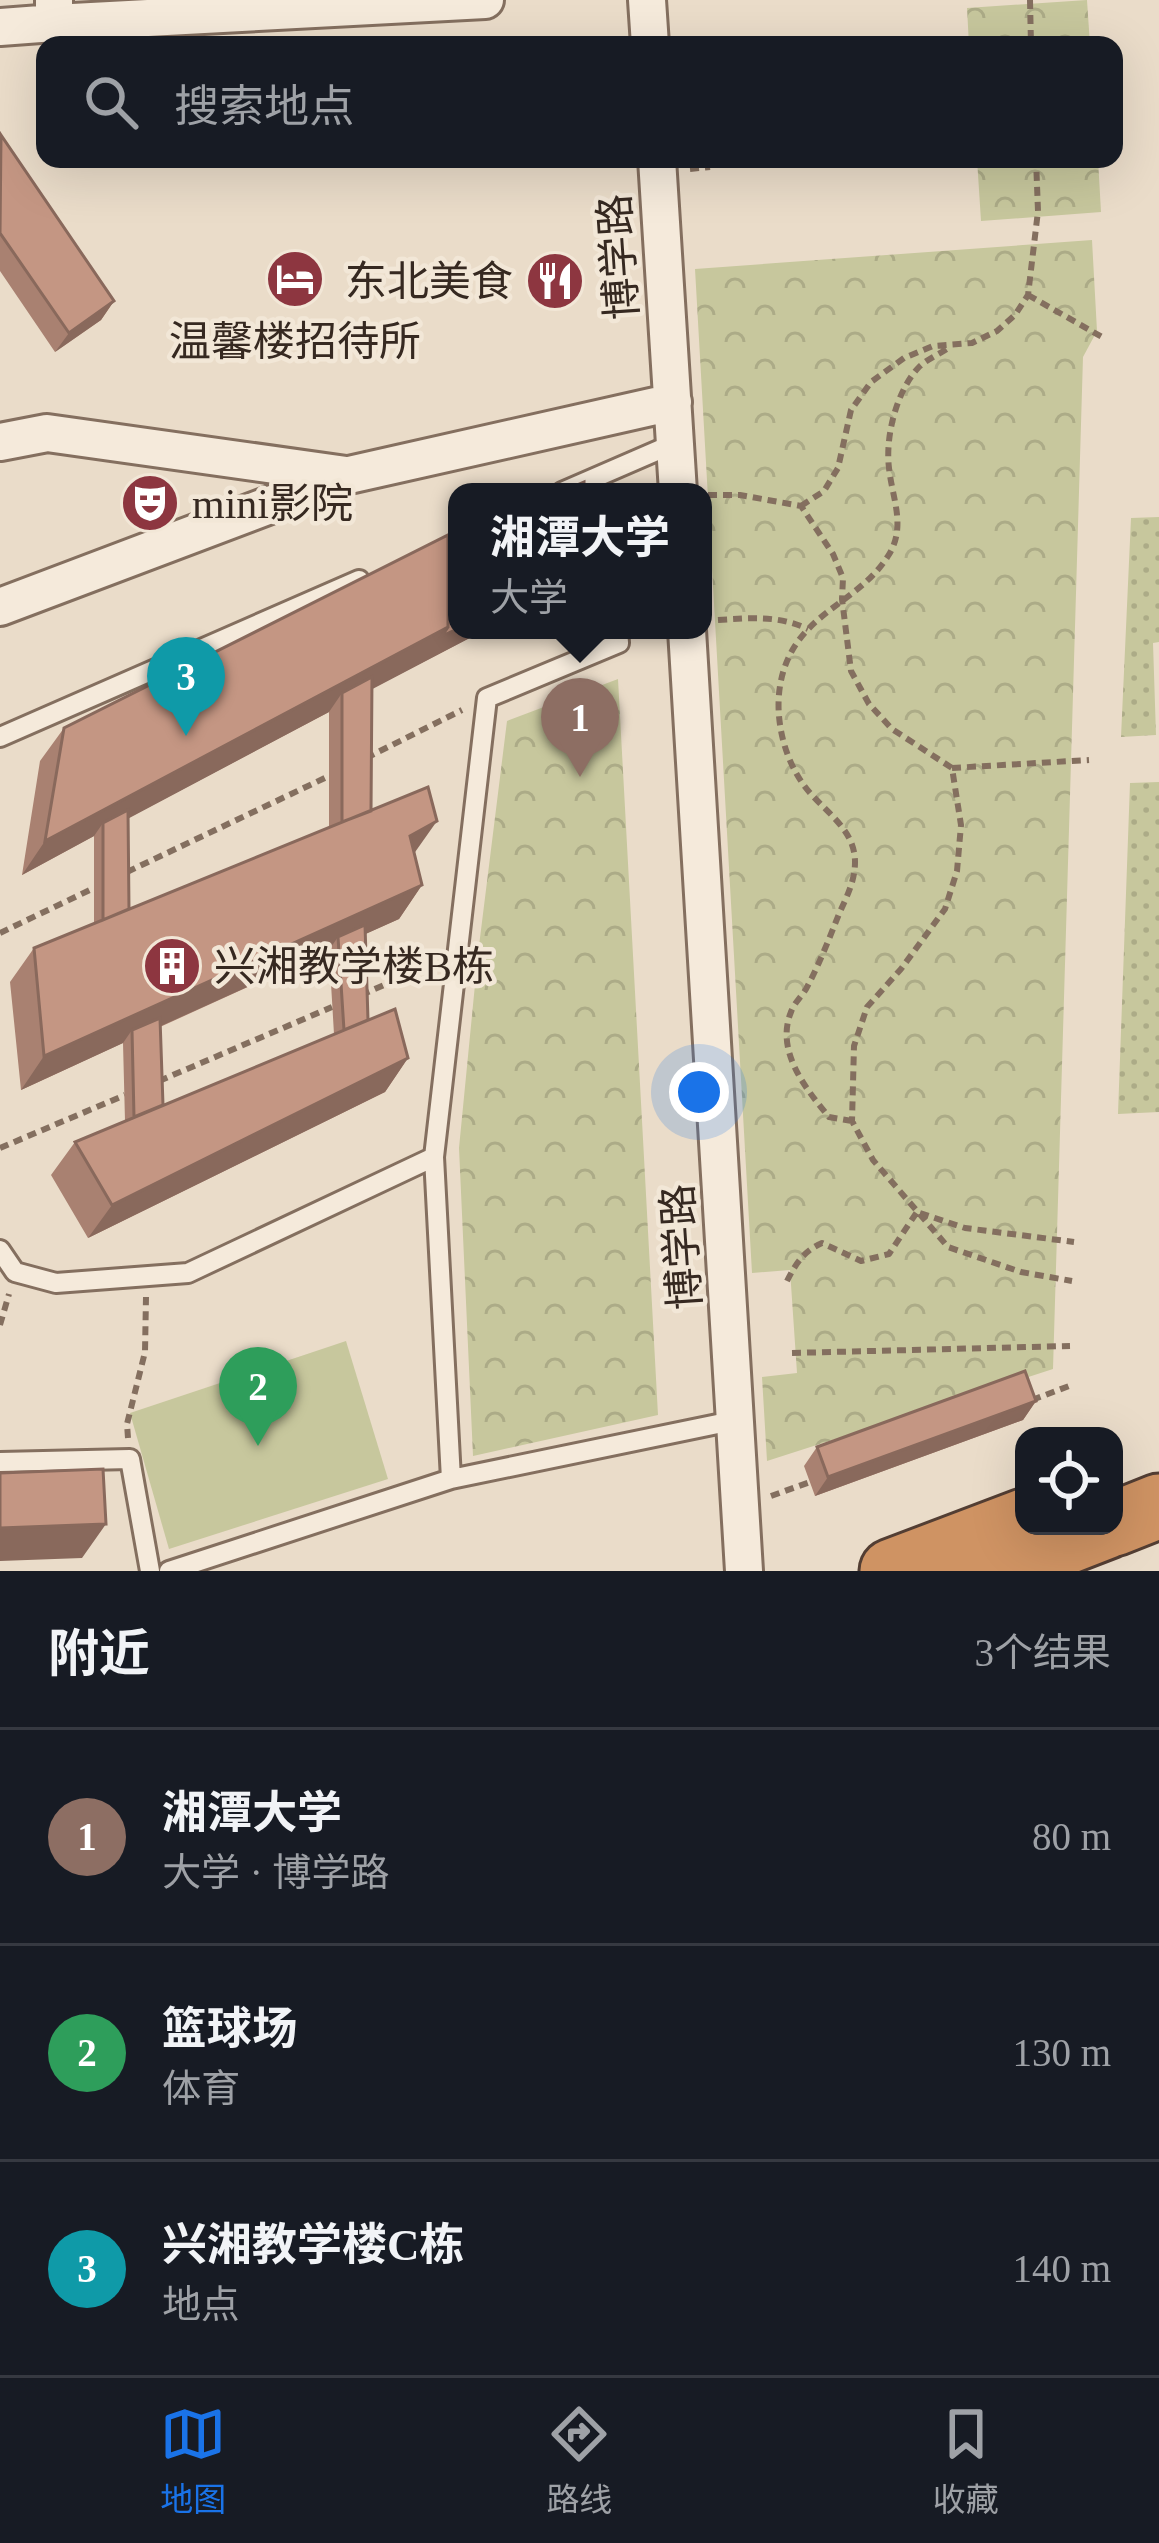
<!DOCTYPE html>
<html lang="zh">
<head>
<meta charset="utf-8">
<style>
  body { margin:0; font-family:"Times New Roman","Noto Sans SC",serif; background:#20242c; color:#f1f3f6 }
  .controls { position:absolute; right:36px; bottom:36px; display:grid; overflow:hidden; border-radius:24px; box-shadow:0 12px 48px #0002 }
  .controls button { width:108px; height:108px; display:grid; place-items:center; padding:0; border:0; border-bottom:3px solid #363941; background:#171b24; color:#f1f3f6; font:60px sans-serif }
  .you { position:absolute; left:699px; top:1092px; width:42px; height:42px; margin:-30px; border:9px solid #fff; border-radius:50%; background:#1a73e8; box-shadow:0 0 0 18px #1a73e833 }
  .badge { display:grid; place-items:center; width:78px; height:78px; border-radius:50%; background:#1a73e8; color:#fff; font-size:39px; font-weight:700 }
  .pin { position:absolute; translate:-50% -99px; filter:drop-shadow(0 3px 6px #0008) }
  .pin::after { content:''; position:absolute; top:63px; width:42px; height:36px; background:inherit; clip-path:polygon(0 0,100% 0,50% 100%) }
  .popup { position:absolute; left:448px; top:483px; width:264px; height:156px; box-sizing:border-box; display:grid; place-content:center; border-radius:24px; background:#171b24; filter:drop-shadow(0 3px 9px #0005); font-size:39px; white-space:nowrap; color:#9ea1a6 }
  .popup b { font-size:45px; color:#f1f3f6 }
  .popup::after { content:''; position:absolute; left:50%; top:100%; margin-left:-24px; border:24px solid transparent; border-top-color:#171b24 }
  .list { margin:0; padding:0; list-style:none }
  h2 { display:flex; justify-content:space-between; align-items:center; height:156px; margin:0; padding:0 48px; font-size:51px }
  h2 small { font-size:39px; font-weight:400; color:#9ea1a6 }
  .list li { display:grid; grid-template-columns:78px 1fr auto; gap:36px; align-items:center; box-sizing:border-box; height:216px; padding:0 48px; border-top:3px solid #363941 }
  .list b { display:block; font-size:45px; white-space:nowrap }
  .list p { margin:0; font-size:39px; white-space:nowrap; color:#9ea1a6 }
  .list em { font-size:39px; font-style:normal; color:#9ea1a6 }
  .icon { flex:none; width:66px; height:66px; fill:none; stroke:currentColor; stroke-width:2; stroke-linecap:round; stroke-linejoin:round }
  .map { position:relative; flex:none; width:1159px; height:1571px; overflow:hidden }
  .search { position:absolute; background:#171b24; box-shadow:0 12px 48px #0002; left:36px; right:36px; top:36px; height:132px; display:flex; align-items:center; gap:30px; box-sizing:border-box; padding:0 42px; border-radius:24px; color:#9ea1a6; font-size:45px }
  .sheet { height:804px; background:#171b24 }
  nav { display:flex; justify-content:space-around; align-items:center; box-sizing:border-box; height:168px; border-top:3px solid #363941; background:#171b24; font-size:33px; color:#9ea1a6 }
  nav a { display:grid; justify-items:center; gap:6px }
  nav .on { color:#1a73e8 }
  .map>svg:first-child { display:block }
  .grass { fill:url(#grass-dots) }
  .forest { fill:url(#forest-crowns) }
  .pitch { fill:#c7c79d }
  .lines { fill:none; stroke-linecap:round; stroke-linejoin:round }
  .lane-casing { stroke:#846f5f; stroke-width:24 }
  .street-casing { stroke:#846f5f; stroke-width:42 }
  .highway-casing { stroke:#533e33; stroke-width:69 }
  .path { stroke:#846f5f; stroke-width:6; stroke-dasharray:9 6; stroke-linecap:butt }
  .lane { stroke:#f5eadb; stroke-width:18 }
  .street { stroke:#f5eadb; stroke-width:36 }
  .highway { stroke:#cf9363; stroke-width:63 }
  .wall { fill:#a98171; fill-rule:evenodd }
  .shaded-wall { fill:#89695c }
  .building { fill:#c49683; stroke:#89695c; stroke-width:3 }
  .labels { text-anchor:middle; stroke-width:9; stroke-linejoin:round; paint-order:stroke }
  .street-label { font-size:42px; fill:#362921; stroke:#f2e7d7 }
  .poi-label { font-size:42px; fill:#362921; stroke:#f2e7d7; text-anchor:start }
</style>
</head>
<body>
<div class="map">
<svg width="1159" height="1571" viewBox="0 0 1159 1571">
  <defs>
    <pattern id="grass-dots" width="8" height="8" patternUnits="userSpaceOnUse" patternTransform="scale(3)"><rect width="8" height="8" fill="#c7c79d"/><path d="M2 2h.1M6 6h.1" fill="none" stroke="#acab87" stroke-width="1.8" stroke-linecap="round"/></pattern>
    <pattern id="forest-crowns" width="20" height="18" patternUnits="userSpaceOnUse" patternTransform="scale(3)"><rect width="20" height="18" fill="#c7c79d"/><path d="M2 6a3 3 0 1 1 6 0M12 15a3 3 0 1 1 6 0" fill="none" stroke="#acab87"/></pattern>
  </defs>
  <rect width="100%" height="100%" fill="#eadcc9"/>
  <path class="grass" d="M 1159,517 L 1159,642 L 1153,643 L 1156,735 L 1121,737 L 1131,518 Z
    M 1159,782 L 1159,1112 L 1118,1114 L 1130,783 Z"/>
  <path class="forest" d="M 1087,0 L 1090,45 L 969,45 L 967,8 Z
    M 977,159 L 1098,159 L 1101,212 L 981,221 Z
    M 1092,240 L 1097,331 L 1083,357 L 1053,1369 L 767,1461 L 762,1377 L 797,1373 L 790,1270 L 752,1273 L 695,269 Z
    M 618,679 L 658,1415 L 473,1456 L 459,1148 L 478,954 L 507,721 Z"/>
  <path class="pitch" d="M 346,1341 L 388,1479 L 169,1549 L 130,1413 Z"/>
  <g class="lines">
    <g class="lane-casing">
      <path id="lane" d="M 562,492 L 675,443
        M 0,737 L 359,580
        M 0,1250 L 15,1272 L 56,1283 L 188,1273 L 434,1157
        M 0,1462 L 130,1459 L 150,1571
        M 451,1479 L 737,1420
        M 169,1571 L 451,1479 L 434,1157 L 487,698 L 619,643 L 618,630"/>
    </g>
    <g class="street-casing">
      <path id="street" d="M 54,0 L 54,23 L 485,0
        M 647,0 L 650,45
        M 0,27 L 54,23
        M 657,159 L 678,492
        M 0,442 L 47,433 L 346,475
        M 0,607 L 349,475 L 673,402
        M 687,630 L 744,1571"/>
    </g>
    <g class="highway-casing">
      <path id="highway" d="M 1114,1524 L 1159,1506
        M 892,1571 L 1024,1521
        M 992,1571 L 1108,1526"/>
    </g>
    <path class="path" d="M 1030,0 L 1031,45
      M 690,169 L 710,167
      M 1028,295 L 1102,337
      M 708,495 L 740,495 L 801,506 L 833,554 L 843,578 L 842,599 L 851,671 L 869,704 L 892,729 L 952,768 L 961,825 L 957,871 L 945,909 L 901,969 L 867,1007 L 854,1046 L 852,1121 L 873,1160 L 948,1247 L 1021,1272 L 1072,1281
      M 801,506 L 824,491 L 838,468 L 851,410 L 871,382 L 904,358 L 933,346 L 972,343 L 997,331 L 1015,315 L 1028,295 L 1038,211 L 1036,159
      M 718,620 C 750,618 778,615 808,629
      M 366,758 L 462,710
      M 952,768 L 1089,760
      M 127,872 L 329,776
      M 0,933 L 94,888
      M 361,995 L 437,962
      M 159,1081 L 332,1007
      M 852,1121 L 829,1117 C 806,1089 775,1051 791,1012 C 794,1003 802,996 806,989 C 819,965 829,939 839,914 C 847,896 855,881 855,862 C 855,826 819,809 801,781 C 783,754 775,717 780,686 C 792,613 856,607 888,556 C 907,527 892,498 889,468 C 885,436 897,389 920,366 C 929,358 942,353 951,346
      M 0,1148 L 125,1095
      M 920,1213 L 965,1228 L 1074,1242
      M 787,1281 C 796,1263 804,1251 822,1243 L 861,1261 L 889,1254 L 917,1212
      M 0,1325 L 9,1294
      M 792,1353 L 1070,1346
      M 1032,1400 L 1069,1386
      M 128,1438 L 127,1424 L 145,1352 L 146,1297
      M 771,1496 L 810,1482"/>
    <use href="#lane" class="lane"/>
    <use href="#street" class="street"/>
    <use href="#highway" class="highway"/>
  </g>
  <path class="wall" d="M 0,136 L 114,301 L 101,320 L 55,352 L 0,271 Z
    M 448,541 L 485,630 L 371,689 L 371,811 L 414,854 L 422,885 L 399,919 L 365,934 L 368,1020 L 408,1058 L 385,1092 L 88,1238 L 51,1175 L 75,1142 L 125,1121 L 123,1043 L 21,1090 L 10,982 L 34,948 L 94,924 L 94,836 L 22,875 L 40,761 L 64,728 ZM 329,712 L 329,828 L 129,909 L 128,818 ZM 329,950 L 334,1034 L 163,1105 L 160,1027 Z
    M 1036,1401 L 1023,1420 L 815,1496 L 804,1466 L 817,1447 Z"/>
  <path class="shaded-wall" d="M 114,301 L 101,320 L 55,352 L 69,333 Z
    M 448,627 L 457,630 L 485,630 L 342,705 L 342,693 L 329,712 L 103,832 L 103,823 L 94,836 L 22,875 L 45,841 Z
    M 437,821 L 413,855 L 410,836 Z
    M 422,885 L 399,919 L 339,946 L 338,937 L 329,950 L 132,1039 L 132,1030 L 123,1043 L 21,1090 L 44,1056 Z
    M 408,1058 L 385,1092 L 88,1238 L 112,1205 Z
    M 1036,1401 L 1023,1420 L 815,1496 L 828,1477 Z
    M 106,1524 L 82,1558 L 0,1561 L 0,1528 Z"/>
  <path class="building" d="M 1,135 L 114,301 L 69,333 L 0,233 Z
    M 584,482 L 584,492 L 561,492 Z
    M 448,535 L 448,627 L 45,841 L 64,728 Z
    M 457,537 L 457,629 L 442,636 L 448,627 L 448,541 Z
    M 372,677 L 371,811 L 342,822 L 342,693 Z
    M 428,787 L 437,821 L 410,836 L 422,885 L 44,1056 L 34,948 Z
    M 128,810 L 129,909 L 103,920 L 103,823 Z
    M 365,925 L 368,1020 L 344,1030 L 338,937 Z
    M 395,1009 L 408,1058 L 112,1205 L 75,1142 Z
    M 160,1018 L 163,1105 L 134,1117 L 132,1030 Z
    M 1025,1371 L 1036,1401 L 828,1477 L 817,1447 Z
    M 103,1469 L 106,1524 L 0,1528 L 0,1473 Z"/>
  <defs>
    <g id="hotel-disc" transform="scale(3)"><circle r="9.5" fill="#8d3640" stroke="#f2e7d7"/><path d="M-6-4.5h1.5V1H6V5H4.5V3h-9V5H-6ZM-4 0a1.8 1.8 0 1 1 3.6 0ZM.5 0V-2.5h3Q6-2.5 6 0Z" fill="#fff"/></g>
    <g id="restaurant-disc" transform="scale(3)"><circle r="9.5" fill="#8d3640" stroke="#f2e7d7"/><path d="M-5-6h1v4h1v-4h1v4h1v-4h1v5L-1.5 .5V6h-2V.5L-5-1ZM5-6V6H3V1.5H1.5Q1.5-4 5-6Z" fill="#fff"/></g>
    <g id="theatre-disc" transform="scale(3)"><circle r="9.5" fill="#8d3640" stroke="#f2e7d7"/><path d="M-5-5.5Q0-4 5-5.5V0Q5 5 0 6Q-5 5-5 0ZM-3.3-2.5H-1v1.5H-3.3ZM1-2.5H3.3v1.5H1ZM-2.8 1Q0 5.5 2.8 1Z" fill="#fff"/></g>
    <g id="building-disc" transform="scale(3)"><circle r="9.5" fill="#8d3640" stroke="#f2e7d7"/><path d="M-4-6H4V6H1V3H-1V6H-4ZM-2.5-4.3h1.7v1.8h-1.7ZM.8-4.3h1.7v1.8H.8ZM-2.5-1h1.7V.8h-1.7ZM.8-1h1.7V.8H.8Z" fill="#fff"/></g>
  </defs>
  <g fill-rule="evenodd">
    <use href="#hotel-disc" x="295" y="279"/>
    <use href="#restaurant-disc" x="555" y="281"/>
    <use href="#theatre-disc" x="150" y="503"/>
    <use href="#building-disc" x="172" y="966"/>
  </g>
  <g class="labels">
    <g class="street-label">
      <text transform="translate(618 257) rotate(-94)" y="15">博学路</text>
      <text transform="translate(681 1247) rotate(-94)" y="15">博学路</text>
    </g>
    <g class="poi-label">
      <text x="513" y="296" text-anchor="end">东北美食</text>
      <text x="295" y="356" text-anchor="middle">温馨楼招待所</text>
      <text x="192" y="518">mini影院</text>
      <text x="214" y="981">兴湘教学楼B栋</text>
    </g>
  </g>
</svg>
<div class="controls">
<button><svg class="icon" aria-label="locate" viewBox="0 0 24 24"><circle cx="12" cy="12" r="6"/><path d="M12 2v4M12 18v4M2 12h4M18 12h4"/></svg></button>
</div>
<div class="you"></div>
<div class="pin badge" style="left:580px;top:777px;background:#8d6e63">1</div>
<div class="popup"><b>湘潭大学</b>大学</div>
<div class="pin badge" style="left:258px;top:1446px;background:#2e9e5b">2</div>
<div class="pin badge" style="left:186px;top:736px;background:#0f9aa8">3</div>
<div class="search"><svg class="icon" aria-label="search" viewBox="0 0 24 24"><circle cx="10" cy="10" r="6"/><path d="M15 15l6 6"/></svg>搜索地点</div>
</div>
<section class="sheet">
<h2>附近<small>3个结果</small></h2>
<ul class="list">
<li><span class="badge" style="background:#8d6e63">1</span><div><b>湘潭大学</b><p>大学 · 博学路</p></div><em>80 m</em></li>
<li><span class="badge" style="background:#2e9e5b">2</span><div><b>篮球场</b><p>体育</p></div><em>130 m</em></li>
<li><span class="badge" style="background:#0f9aa8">3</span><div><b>兴湘教学楼C栋</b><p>地点</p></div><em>140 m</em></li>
</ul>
</section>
<nav>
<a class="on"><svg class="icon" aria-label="map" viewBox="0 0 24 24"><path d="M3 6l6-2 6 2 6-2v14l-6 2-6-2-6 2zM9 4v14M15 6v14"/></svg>地图</a>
<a><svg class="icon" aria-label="directions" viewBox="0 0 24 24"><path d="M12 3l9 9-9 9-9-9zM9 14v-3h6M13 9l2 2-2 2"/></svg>路线</a>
<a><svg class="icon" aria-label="saved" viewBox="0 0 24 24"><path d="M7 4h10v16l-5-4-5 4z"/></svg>收藏</a>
</nav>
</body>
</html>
